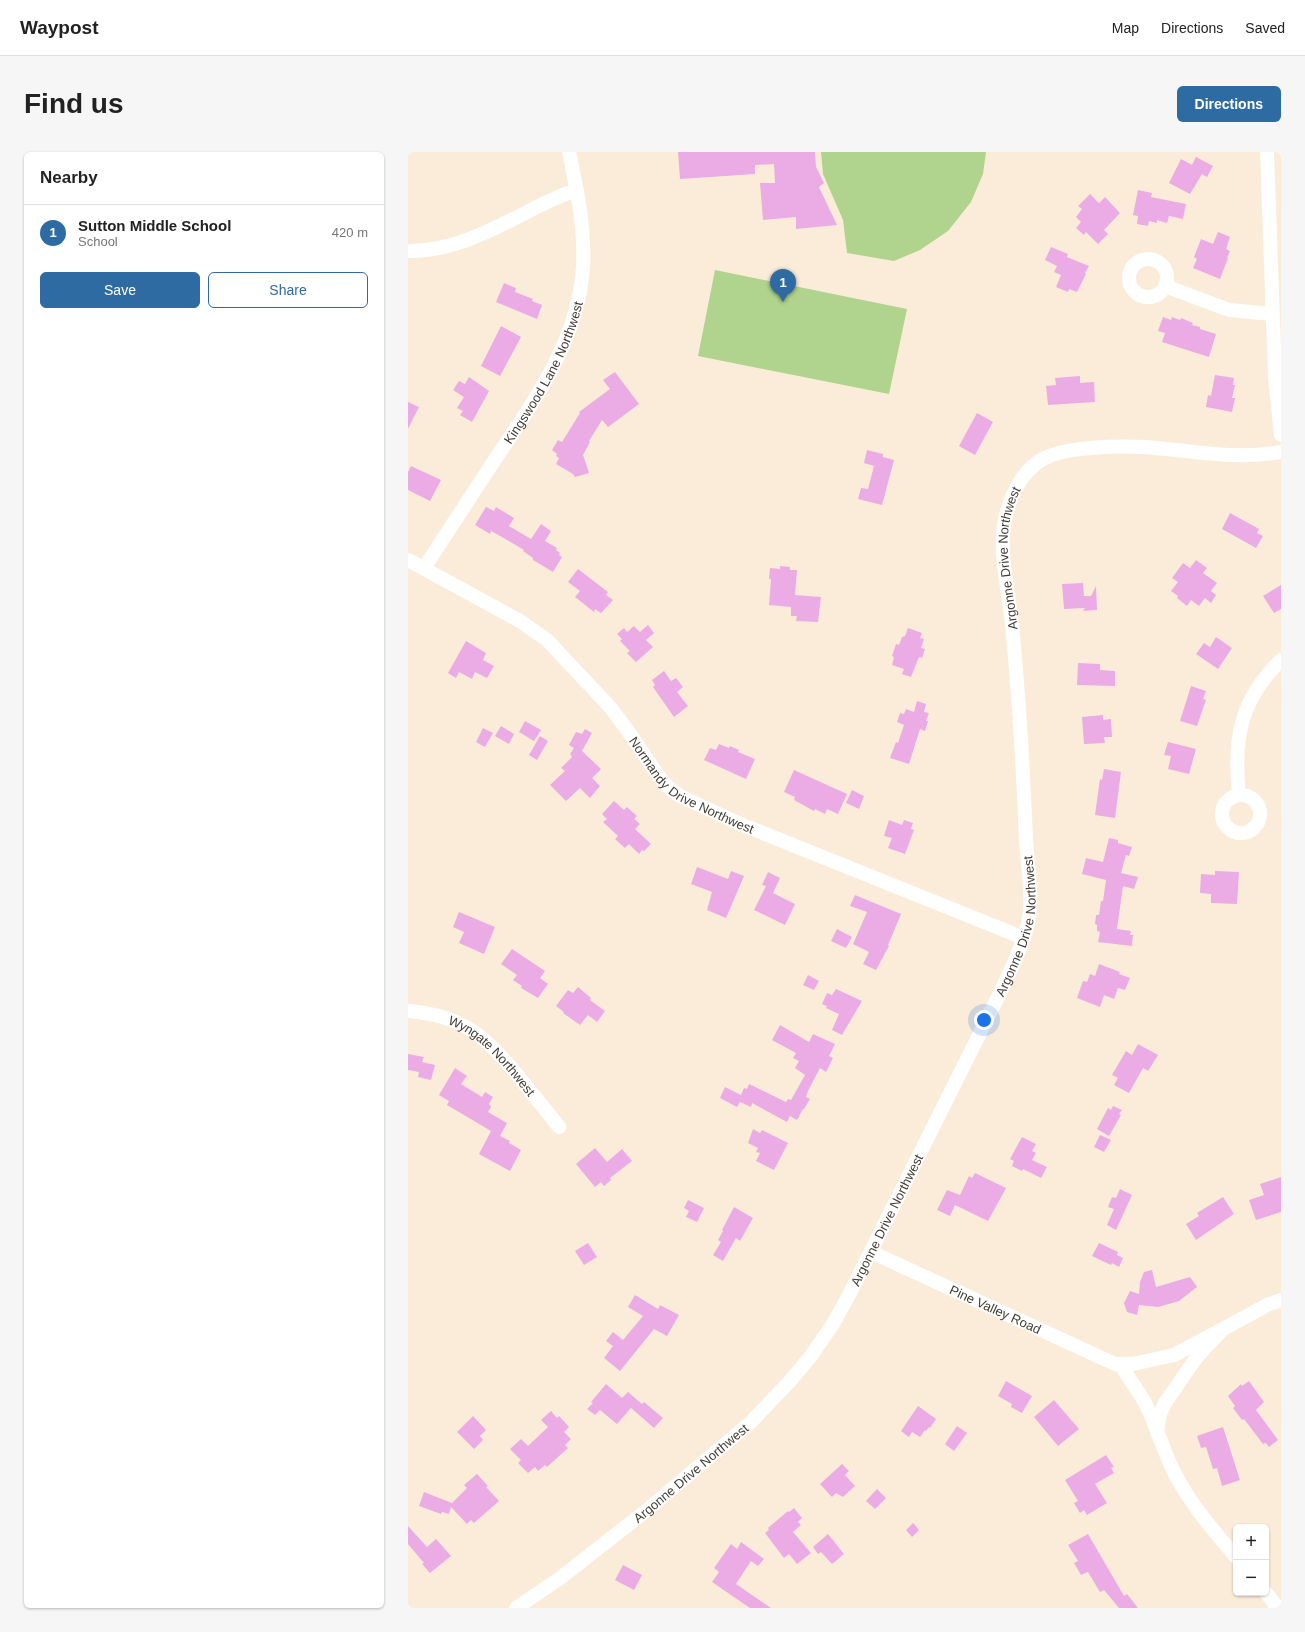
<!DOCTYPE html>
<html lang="en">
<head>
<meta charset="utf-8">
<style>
  body { margin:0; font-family:Helvetica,sans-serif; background:#f6f6f6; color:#222 }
  .controls { position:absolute; right:12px; bottom:12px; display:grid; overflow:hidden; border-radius:6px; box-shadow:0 1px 3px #0004 }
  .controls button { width:36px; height:36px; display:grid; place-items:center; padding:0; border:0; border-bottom:1px solid #e0e0e0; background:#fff; color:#222; font:20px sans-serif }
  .you { position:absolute; left:576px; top:868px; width:14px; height:14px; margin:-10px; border:3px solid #fff; border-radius:50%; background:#1a73e8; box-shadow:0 0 0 6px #1a73e833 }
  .badge { display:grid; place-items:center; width:26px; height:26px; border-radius:50%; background:#2e6ba3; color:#fff; font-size:13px; font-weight:700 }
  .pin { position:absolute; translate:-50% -33px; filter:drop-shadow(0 1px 2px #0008) }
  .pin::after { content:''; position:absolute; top:21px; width:14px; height:12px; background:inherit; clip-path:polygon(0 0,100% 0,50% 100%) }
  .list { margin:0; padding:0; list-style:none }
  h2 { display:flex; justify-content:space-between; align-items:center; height:52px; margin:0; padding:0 16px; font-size:17px }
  h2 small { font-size:13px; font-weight:400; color:#767676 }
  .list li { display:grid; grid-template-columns:26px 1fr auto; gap:12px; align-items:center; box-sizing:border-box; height:56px; padding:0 16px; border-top:1px solid #e0e0e0 }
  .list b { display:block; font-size:15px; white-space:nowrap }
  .list p { margin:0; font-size:13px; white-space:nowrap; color:#767676 }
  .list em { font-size:13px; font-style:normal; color:#767676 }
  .actions { display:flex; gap:8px; padding:12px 16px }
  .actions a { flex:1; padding:9px 0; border:1px solid #2e6ba3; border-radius:6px; text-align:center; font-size:14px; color:#2e6ba3 }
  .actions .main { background:#2e6ba3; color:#fff }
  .map { position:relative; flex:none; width:873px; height:1456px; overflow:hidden; border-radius:6px }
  header { display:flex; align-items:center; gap:24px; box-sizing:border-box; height:56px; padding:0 20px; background:#fff; border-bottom:1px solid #e0e0e0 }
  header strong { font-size:19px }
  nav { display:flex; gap:22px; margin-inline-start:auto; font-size:14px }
  .intro { display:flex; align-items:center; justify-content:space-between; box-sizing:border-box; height:96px; padding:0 24px }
  h1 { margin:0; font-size:28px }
  .button { padding:10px 18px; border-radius:6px; background:#2e6ba3; color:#fff; font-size:14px; font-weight:700 }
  main { display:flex; gap:24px; padding:0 24px }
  aside { flex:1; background:#fff; border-radius:6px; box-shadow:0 1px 3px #0004 }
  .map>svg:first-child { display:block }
  .green { fill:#b0d48e }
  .building { fill:#ebabe5 }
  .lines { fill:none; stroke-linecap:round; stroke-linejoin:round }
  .street { stroke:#fff; stroke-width:14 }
  .labels { text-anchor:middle; stroke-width:3; stroke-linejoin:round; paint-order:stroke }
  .street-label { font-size:13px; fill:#423c34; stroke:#fff }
</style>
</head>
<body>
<header>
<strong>Waypost</strong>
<nav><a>Map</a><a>Directions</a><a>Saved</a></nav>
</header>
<div class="intro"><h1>Find us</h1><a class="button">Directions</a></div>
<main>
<aside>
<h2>Nearby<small></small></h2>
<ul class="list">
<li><span class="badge">1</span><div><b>Sutton Middle School</b><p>School</p></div><em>420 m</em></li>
</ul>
<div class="actions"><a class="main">Save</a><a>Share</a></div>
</aside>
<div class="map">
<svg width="873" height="1456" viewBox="0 0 873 1456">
  <rect width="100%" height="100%" fill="#fbecd9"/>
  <path class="green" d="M 413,0 L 578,0 L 575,22 L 563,50 L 540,79 L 512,98 L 486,109 L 439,101 L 435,68 L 415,22 Z
    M 307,118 L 499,157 L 481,242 L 290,204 Z"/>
  <path class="building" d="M 270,0 L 407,0 L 408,15 L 416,31 L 411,35 L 429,73 L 388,77 L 388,65 L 355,68 L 352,31 L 367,31 L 366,12 L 347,13 L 347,22 L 272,27 Z
    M 788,5 L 805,14 L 799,25 L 794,22 L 782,42 L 761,31 L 773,7 L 784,13 Z
    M 730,38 L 744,41 L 743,45 L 778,52 L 775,67 L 761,64 L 759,71 L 749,68 L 749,71 L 741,69 L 740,74 L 729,72 L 730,64 L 725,63 Z
    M 682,42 L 691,51 L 697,45 L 712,61 L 696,78 L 700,82 L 690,92 L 678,80 L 676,83 L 668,76 L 673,70 L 668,65 L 674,57 L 670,54 Z
    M 810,80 L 822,85 L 818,97 L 822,99 L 819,106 L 820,106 L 812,127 L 785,116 L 789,107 L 786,105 L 793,87 L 805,92 Z
    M 643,95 L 660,102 L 659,105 L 681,114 L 677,121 L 678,122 L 669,140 L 661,137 L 660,140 L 648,135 L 653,123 L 646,120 L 649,114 L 637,108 Z
    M 96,131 L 108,136 L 107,140 L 125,147 L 124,149 L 134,153 L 129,167 L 88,150 Z
    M 755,165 L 763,168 L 764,165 L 772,168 L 773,166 L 785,171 L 784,173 L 792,175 L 792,177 L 808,182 L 801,205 L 754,190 L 757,181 L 750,179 Z
    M 93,174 L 113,185 L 92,224 L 73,214 Z
    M 207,220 L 231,252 L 200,275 L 194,268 L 181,289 L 182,290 L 175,303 L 181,321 L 167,325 L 165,322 L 148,312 L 151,306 L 148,304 L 149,302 L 144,298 L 150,288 L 154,290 L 172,261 L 171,260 L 202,237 L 195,228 Z
    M 807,223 L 826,226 L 825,233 L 827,233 L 824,246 L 827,246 L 824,260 L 798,255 L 800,243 L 803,244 Z
    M 672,224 L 672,231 L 686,230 L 687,250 L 640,253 L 638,234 L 648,233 L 647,226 Z
    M 61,225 L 81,239 L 64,270 L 52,263 L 55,259 L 49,256 L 56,245 L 45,238 L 51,229 L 57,232 Z
    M 0,250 L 11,255 L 0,277 Z
    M 569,261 L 585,270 L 567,303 L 551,294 Z
    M 459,298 L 475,302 L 475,305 L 486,308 L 474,353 L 450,347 L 453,336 L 460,337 L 466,314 L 456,311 Z
    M 3,314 L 33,328 L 22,349 L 0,338 L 0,320 Z
    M 78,355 L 86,359 L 88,355 L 106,366 L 101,374 L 123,387 L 133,372 L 143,379 L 137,389 L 149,396 L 148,398 L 152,401 L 151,403 L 154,405 L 145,420 L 125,408 L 125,406 L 115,399 L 116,398 L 94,385 L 83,379 L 82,382 L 67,373 Z
    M 822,361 L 851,377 L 849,381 L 855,384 L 848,396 L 814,377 Z
    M 788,408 L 799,416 L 795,421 L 809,431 L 803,439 L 808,443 L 803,451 L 797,446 L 791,454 L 783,448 L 779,454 L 769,446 L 770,444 L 763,439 L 770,430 L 764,426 L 775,411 L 782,416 Z
    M 372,414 L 382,415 L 382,418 L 389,418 L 387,443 L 413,445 L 410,470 L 388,469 L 389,464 L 383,464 L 383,455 L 361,453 L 363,427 L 361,427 L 362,416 L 372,417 Z
    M 170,417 L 200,440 L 198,443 L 205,448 L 193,461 L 187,457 L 186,460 L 167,445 L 172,439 L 160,430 Z
    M 675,431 L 676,444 L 683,444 L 688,434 L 689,458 L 675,459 L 677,456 L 656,457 L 654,432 Z
    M 873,433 L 873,457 L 866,461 L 855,444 Z
    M 240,473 L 246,481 L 238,488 L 245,495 L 228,510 L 219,501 L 222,499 L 212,489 L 214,487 L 209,482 L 216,476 L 219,480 L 226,474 L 232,480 Z
    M 500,476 L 514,481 L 512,486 L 516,487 L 513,496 L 517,497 L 514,506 L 511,505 L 503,525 L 494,522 L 496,517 L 484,513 L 486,505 L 484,504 L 488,492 L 491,493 L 494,485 L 497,484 Z
    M 808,485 L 824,496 L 810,517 L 788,502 L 796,491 L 802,495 Z
    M 58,489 L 78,501 L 75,508 L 86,514 L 79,526 L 67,520 L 64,527 L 51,520 L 48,526 L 40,521 Z
    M 670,511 L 692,512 L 692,518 L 707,519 L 707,534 L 669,533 Z
    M 256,519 L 263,529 L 268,526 L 275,535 L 269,540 L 280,554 L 266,565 L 245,535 L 247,533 L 244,528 Z
    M 783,534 L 798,539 L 795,547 L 798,548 L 789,574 L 772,569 Z
    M 509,549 L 518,552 L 516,560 L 521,561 L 518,569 L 520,569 L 517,579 L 512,577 L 501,612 L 482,606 L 488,590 L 490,591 L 496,573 L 489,570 L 492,561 L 496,562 L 498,557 L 506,560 Z
    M 695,563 L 695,568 L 703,567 L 704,585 L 696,585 L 697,591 L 676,592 L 674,565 Z
    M 117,569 L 133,578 L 126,589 L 111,580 Z
    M 93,574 L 106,582 L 101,592 L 87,584 Z
    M 75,576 L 85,581 L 77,595 L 68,590 Z
    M 177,577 L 184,581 L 174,599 L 193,617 L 184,626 L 192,634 L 182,646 L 172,636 L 158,649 L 142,633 L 157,619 L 153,616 L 164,605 L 162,602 L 166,596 L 161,593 L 168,580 L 174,582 Z
    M 132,584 L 140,589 L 129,608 L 121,603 Z
    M 760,590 L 788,597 L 781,622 L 760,617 L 763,604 L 756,603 Z
    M 311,592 L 321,596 L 322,594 L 331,598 L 330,600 L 347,607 L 338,627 L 296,608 L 302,596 L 308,598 Z
    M 696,617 L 713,620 L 707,666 L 687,663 L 692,627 L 694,628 Z
    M 386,618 L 439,642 L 430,662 L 419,657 L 417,662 L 407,657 L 406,659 L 386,648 L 387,645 L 376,640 Z
    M 444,638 L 456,644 L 451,657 L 438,651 Z
    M 206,649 L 216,658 L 219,655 L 229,664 L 226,667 L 232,672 L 227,677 L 243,692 L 236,699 L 234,698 L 231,702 L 221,692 L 217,696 L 207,687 L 210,684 L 195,670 L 199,667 L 194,662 Z
    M 481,668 L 494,673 L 496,668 L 505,671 L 503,677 L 506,678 L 497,702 L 480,696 L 484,686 L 476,684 Z
    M 701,686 L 710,688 L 710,691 L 724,695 L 721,704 L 718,703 L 713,721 L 730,725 L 726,737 L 715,734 L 709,777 L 723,779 L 722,783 L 725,783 L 724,794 L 690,790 L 692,780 L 689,779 L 689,773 L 687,772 L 688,763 L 691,763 L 693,749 L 695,749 L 698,728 L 674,722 L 678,706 L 695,710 Z
    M 289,715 L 320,727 L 323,719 L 336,724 L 318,766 L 299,758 L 304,740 L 283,732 Z
    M 807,719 L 831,720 L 829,752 L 803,751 L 803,742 L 792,741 L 793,722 L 807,723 Z
    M 360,720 L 372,726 L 365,741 L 387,752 L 377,773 L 346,758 L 358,734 L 354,733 Z
    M 447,743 L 493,762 L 480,793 L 481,794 L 468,818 L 455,812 L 461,800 L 445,792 L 459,760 L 442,754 Z
    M 51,760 L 87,775 L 76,802 L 51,791 L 56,780 L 45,775 Z
    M 429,777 L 444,785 L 438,796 L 423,789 Z
    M 104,797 L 137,819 L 132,826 L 140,832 L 130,846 L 113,836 L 114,834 L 105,828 L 109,823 L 93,812 Z
    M 691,812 L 712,820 L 711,822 L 722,826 L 717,838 L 710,836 L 706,847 L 696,843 L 692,855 L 669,846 L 675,829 L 679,830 L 682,822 L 687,824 Z
    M 400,823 L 411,829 L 406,838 L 395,833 Z
    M 170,835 L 183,846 L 182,848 L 197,859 L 189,870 L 180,863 L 172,873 L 155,861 L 156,860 L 148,854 L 160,838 L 165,841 Z
    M 428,837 L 454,849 L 434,883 L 424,878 L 431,862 L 418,856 L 419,854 L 414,852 L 419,841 L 424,843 Z
    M 372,873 L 401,890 L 405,882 L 427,892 L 421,904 L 425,906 L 418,920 L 412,916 L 400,939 L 398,945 L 402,947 L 396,957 L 395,957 L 389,968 L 382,964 L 379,970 L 344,951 L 343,955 L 332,950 L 329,955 L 312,946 L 317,935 L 333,943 L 336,936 L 339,937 L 341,932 L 378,950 L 380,947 L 383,948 L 397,923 L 387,916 L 391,909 L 385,906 L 388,901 L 364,888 Z
    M 730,892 L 750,903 L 740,919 L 735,916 L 721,941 L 706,933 L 710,926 L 704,923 L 718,899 L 724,903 Z
    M 0,902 L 16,905 L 14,910 L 27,913 L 23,928 L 10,925 L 11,920 L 0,918 Z
    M 47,916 L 59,924 L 53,932 L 74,945 L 77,940 L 85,945 L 81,952 L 83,955 L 80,960 L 99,971 L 92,984 L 102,989 L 101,991 L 113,998 L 102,1019 L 71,1002 L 83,979 L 39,953 L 41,949 L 31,943 Z
    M 705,954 L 714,958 L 711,962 L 713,963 L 701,984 L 689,977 L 700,956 L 703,958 Z
    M 345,977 L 352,981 L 354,978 L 380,991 L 366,1018 L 348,1009 L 352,1001 L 348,1000 L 350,996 L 340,991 Z
    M 692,983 L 703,988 L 696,1000 L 686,995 Z
    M 614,985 L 628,992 L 624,999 L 628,1001 L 624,1008 L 639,1015 L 633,1026 L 615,1017 L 614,1019 L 604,1014 L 606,1009 L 602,1007 Z
    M 187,996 L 199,1010 L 214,997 L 224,1009 L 202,1026 L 203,1028 L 196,1034 L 193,1030 L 187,1035 L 168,1012 Z
    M 567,1021 L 598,1036 L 580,1069 L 547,1053 L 542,1064 L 529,1058 L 539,1038 L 552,1043 L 561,1024 L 564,1026 Z
    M 873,1025 L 873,1060 L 848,1068 L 841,1048 L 856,1043 L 852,1032 Z
    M 712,1037 L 724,1043 L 708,1078 L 699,1073 L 706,1057 L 700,1055 L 704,1045 L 708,1046 Z
    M 815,1045 L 826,1062 L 788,1088 L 778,1072 L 791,1064 L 789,1061 Z
    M 280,1048 L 296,1056 L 289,1070 L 278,1065 L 281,1059 L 276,1056 Z
    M 326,1055 L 345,1066 L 332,1089 L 328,1086 L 315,1109 L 305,1103 L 313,1090 L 310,1088 L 315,1079 L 314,1078 Z
    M 180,1091 L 189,1105 L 176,1113 L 167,1099 Z
    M 691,1091 L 710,1100 L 709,1103 L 715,1106 L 711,1115 L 704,1111 L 703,1113 L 684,1104 Z
    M 744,1118 L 748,1135 L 782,1125 L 789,1135 L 771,1149 L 750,1155 L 731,1153 L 729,1163 L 719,1160 L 716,1151 L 722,1139 L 731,1142 L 732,1130 L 736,1120 Z
    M 227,1143 L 250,1157 L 252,1153 L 271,1163 L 259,1184 L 246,1177 L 212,1219 L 196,1206 L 205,1194 L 198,1189 L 205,1180 L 215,1188 L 235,1164 L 220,1155 Z
    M 598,1229 L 624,1244 L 614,1261 L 603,1255 L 604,1252 L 590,1244 Z
    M 841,1229 L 856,1250 L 848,1258 L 870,1288 L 861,1295 L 858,1291 L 855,1292 L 836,1267 L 834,1268 L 825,1256 L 827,1254 L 820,1244 L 833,1232 L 834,1234 Z
    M 198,1232 L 214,1246 L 220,1240 L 234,1252 L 236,1250 L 255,1266 L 246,1276 L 223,1256 L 209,1272 L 192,1258 L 187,1263 L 179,1257 L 185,1251 L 183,1250 Z
    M 646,1248 L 671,1277 L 650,1294 L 626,1265 Z
    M 510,1254 L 528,1267 L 522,1276 L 521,1275 L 518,1279 L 517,1278 L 512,1285 L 504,1280 L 501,1285 L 493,1279 Z
    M 143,1259 L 149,1266 L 151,1264 L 161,1275 L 156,1280 L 163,1287 L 157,1293 L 160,1296 L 139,1315 L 137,1313 L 130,1319 L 127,1315 L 120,1321 L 110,1311 L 113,1308 L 102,1297 L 113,1287 L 120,1294 L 140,1275 L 133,1268 Z
    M 65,1264 L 78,1278 L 72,1284 L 75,1288 L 66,1297 L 49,1280 Z
    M 549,1274 L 559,1281 L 546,1299 L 537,1292 Z
    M 815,1275 L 832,1328 L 814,1334 L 809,1316 L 805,1317 L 798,1295 L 793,1296 L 789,1284 Z
    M 698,1303 L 706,1315 L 703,1316 L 706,1321 L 687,1332 L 699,1351 L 679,1363 L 676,1358 L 672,1361 L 666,1351 L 670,1349 L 657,1328 Z
    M 434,1312 L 441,1319 L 437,1323 L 447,1334 L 435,1345 L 428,1341 L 424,1345 L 412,1332 Z
    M 69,1322 L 80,1334 L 78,1335 L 91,1349 L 66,1371 L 63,1368 L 59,1372 L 43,1355 L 41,1362 L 34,1360 L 33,1362 L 11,1354 L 16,1340 L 44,1351 L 59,1336 L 56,1333 Z
    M 469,1337 L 478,1346 L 467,1357 L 458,1349 Z
    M 386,1356 L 394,1366 L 390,1370 L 393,1373 L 385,1380 L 403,1401 L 389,1412 L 381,1402 L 376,1406 L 357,1381 L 361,1378 L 360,1376 L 380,1359 L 381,1360 Z
    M 505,1371 L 511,1378 L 504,1385 L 498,1378 Z
    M 0,1374 L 19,1395 L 28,1387 L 43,1404 L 22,1421 L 14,1412 L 16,1411 L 0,1392 Z
    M 420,1382 L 436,1402 L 424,1412 L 413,1400 L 410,1402 L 405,1395 Z
    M 680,1382 L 716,1444 L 719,1442 L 730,1456 L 711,1456 L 696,1438 L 692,1440 L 680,1420 L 673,1423 L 666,1411 L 670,1409 L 660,1393 Z
    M 333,1390 L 356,1407 L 350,1414 L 343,1409 L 328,1432 L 363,1456 L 342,1456 L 304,1430 L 311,1420 L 306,1416 L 323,1392 L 329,1397 Z
    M 215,1413 L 234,1423 L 226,1438 L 207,1428 Z"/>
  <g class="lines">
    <g class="street">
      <path d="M 859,0 L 867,225 L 873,283"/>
      <path d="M 0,99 C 43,100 84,78 121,59 C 137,51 152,43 169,38"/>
      <circle cx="740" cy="126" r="19"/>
      <path d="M 757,134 L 821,158 L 864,162"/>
      <path id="s1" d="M 0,408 L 112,469 L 139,488 L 202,555 L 220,579 L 252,626 L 261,636 L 272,644 L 330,671 L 616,786"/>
      <path id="s2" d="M 16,416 C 38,382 61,347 84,312 C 124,252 171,189 175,114 C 177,75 169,38 161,0"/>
      <path d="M 831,642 C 825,587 832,548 873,508"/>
      <circle cx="833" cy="662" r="19"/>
      <path id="s3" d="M 0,859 C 55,863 78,885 111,925 C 124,942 138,958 151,975"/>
      <path id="s4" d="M 463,1100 L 707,1212 L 725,1212 L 766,1203 L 815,1177"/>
      <path d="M 713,1213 C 714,1216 732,1242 736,1249 C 749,1273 755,1300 768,1324 C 784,1354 806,1379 828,1405"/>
      <path d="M 749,1280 L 752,1262 L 757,1251 L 788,1206 L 800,1193 L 815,1177 L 859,1153 L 873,1148"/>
      <path d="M 858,1441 L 870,1456"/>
      <path id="s5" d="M 108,1456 L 151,1427 L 239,1358 L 343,1270 L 381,1230 L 403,1204 L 425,1172 L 442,1141 L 594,837 C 605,812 619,786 622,759 C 624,734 619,712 618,687 C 615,616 611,545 604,473 C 601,440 590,400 597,367 C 603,340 617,312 644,303 C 657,298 670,297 683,296 C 708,294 733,294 758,297 C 800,301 830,307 873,300"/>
    </g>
  </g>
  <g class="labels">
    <g class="street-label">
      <text dy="5" stroke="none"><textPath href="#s2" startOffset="230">Kingswood Lane Northwest</textPath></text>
      <text dy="5" stroke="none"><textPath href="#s5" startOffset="1241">Argonne Drive Northwest</textPath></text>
      <text dy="5" stroke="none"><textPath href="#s1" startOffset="369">Normandy Drive Northwest</textPath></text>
      <text dy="5" stroke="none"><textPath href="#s5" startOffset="869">Argonne Drive Northwest</textPath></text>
      <text dy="5" stroke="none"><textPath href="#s3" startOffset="99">Wyngate Northwest</textPath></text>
      <text dy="5" stroke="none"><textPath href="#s5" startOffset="545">Argonne Drive Northwest</textPath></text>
      <text dy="5" stroke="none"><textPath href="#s4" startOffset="137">Pine Valley Road</textPath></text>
      <text dy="5" stroke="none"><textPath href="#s5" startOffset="221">Argonne Drive Northwest</textPath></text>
    </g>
  </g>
</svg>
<div class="controls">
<button>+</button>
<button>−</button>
</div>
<div class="you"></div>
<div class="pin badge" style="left:375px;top:150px">1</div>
</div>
</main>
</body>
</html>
